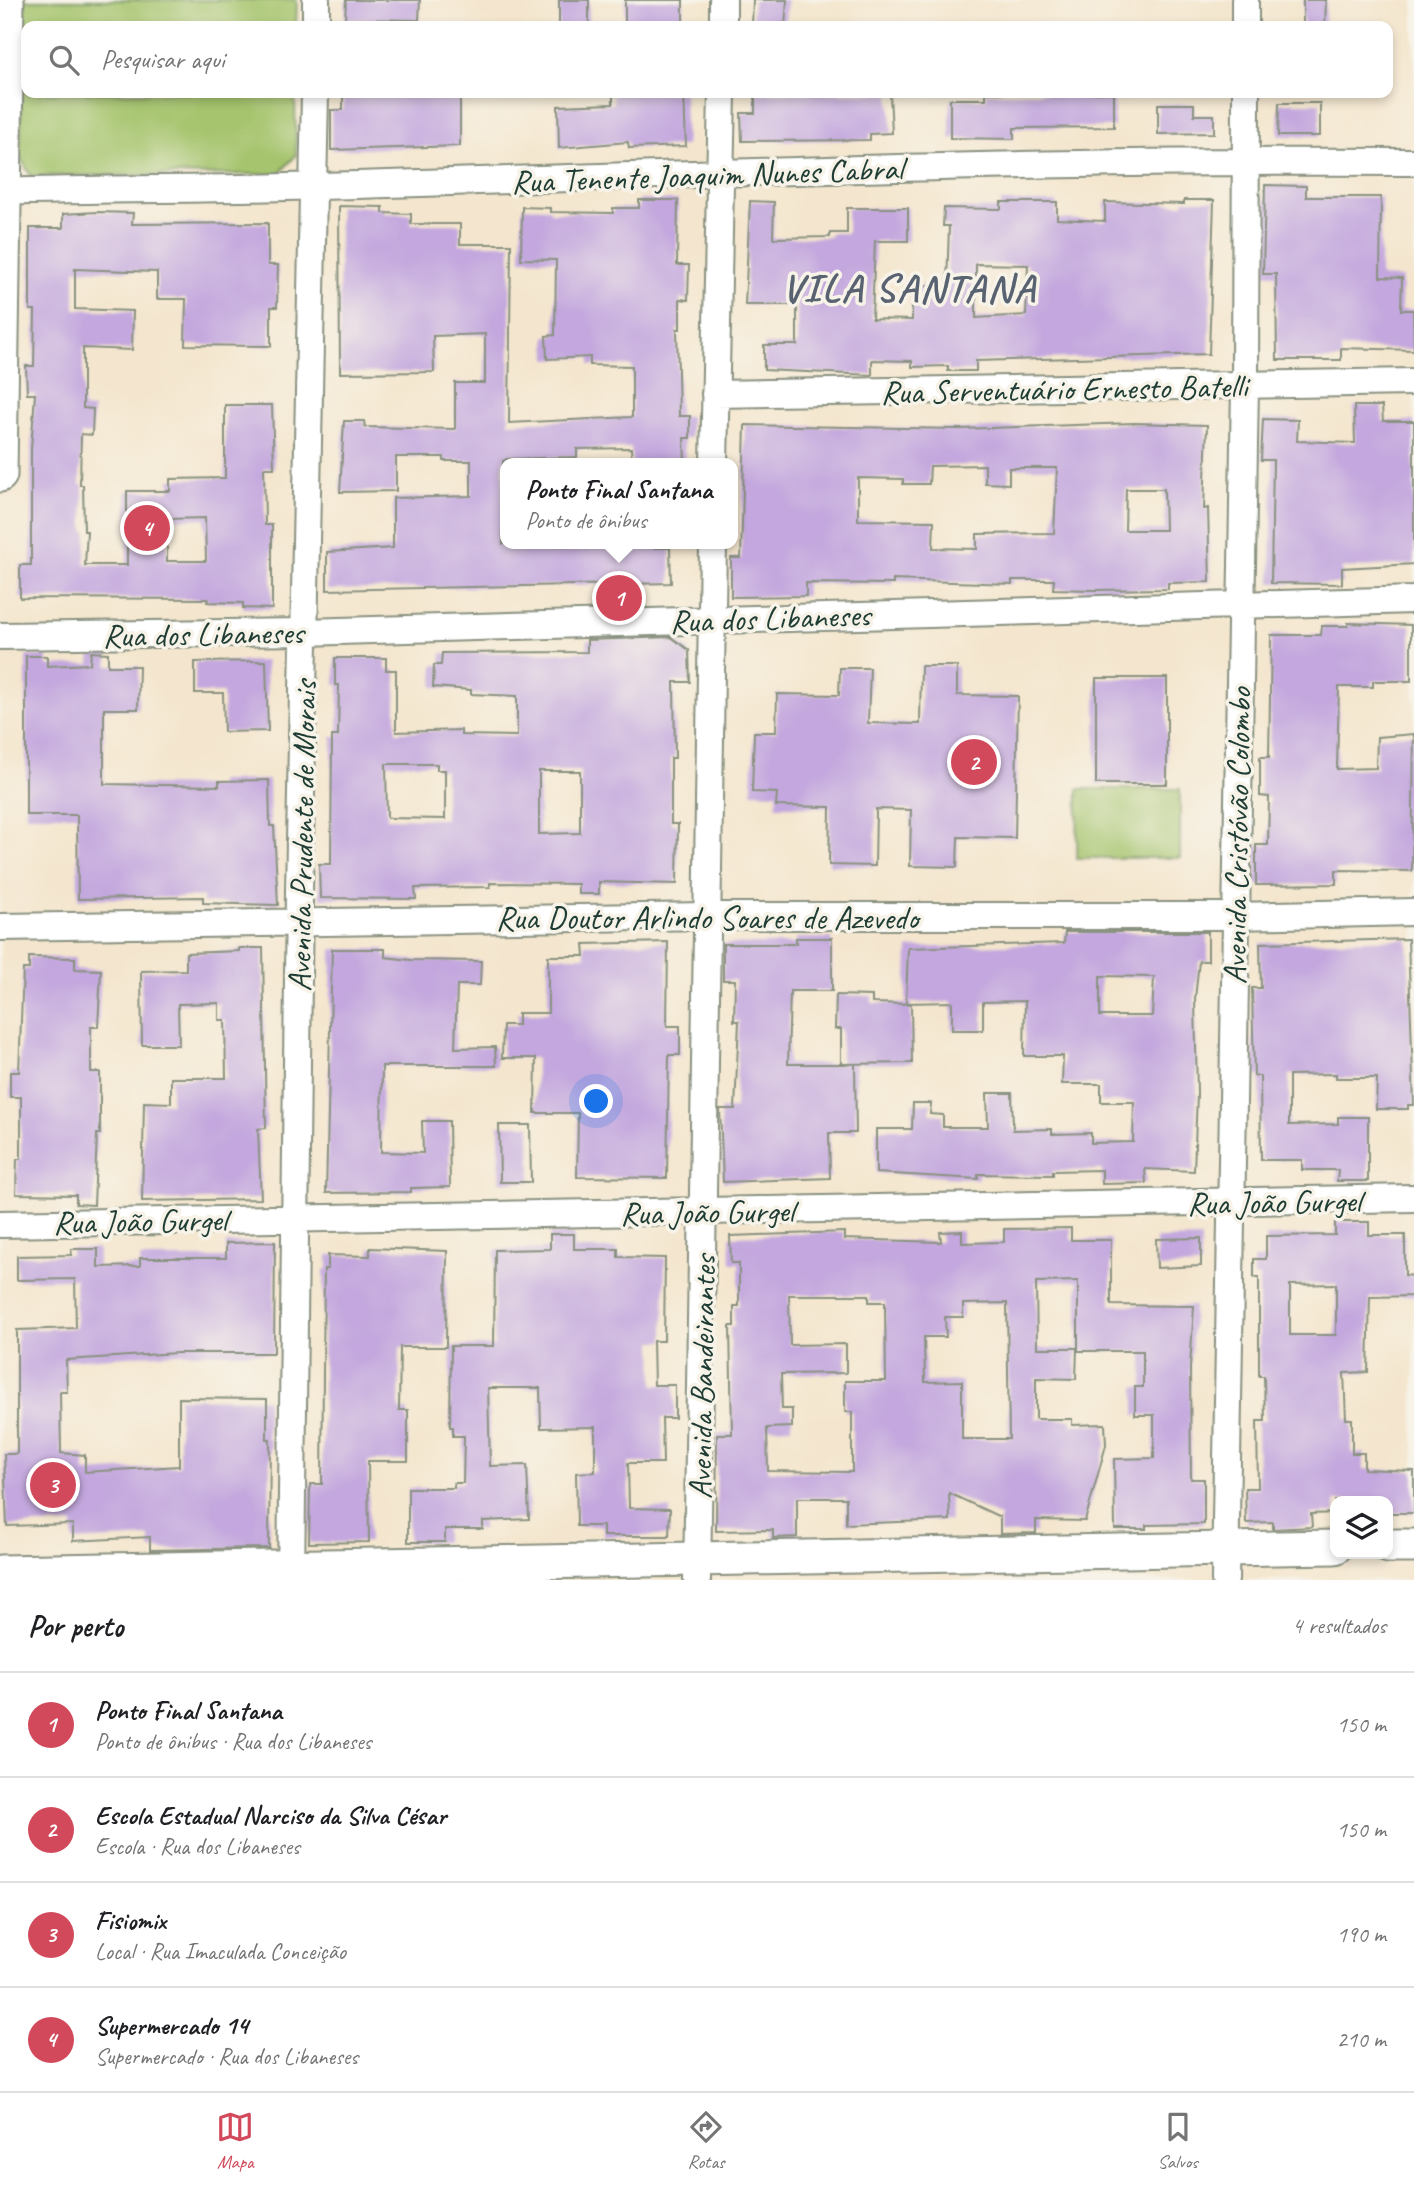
<!DOCTYPE html>
<html lang="pt">
<head>
<meta charset="utf-8">
<style>
  body { margin:0; font-family:Caveat,sans-serif; background:#f2f2f2; color:#202124 }
  .controls { position:absolute; right:21px; bottom:21px; display:grid; overflow:hidden; border-radius:14px; box-shadow:0 4px 10px #0003 }
  .controls button { width:63px; height:63px; display:grid; place-items:center; padding:0; border:0; border-bottom:2px solid #e0e0e0; background:#fff; color:#202124; font:35px sans-serif }
  .you { position:absolute; left:597px; top:1102px; width:24px; height:24px; margin:-18px; border:5px solid #fff; border-radius:50%; background:#1a73e8; box-shadow:0 0 0 10px #1a73e833 }
  .badge { display:grid; place-items:center; width:46px; height:46px; border-radius:50%; background:#d1495b; color:#fff; font-size:23px; font-weight:700 }
  .pin { position:absolute; translate:-50% -50%; border:4px solid #fff; box-shadow:0 2px 7px #0006 }
  .popup { position:absolute; left:500px; top:458px; width:238px; height:91px; box-sizing:border-box; display:grid; place-content:center; border-radius:14px; background:#fff; filter:drop-shadow(0 2px 5px #0005); font-size:23px; white-space:nowrap; color:#757577 }
  .popup b { font-size:26px; color:#202124 }
  .popup::after { content:''; position:absolute; left:50%; top:100%; margin-left:-14px; border:14px solid transparent; border-top-color:#fff }
  .list { margin:0; padding:0; list-style:none }
  h2 { display:flex; justify-content:space-between; align-items:center; height:91px; margin:0; padding:0 28px; font-size:30px }
  h2 small { font-size:23px; font-weight:400; color:#757577 }
  .list li { display:grid; grid-template-columns:46px 1fr auto; gap:21px; align-items:center; box-sizing:border-box; height:105px; padding:0 28px; border-top:2px solid #e0e0e0 }
  .list b { display:block; font-size:26px; white-space:nowrap }
  .list p { margin:0; font-size:23px; white-space:nowrap; color:#757577 }
  .list em { font-size:23px; font-style:normal; color:#757577 }
  .icon { flex:none; width:38px; height:38px; fill:none; stroke:currentColor; stroke-width:2; stroke-linecap:round; stroke-linejoin:round }
  .map { position:relative; flex:none; width:1414px; height:1580px; overflow:hidden }
  .search { position:absolute; background:#fff; box-shadow:0 4px 10px #0003; left:21px; right:21px; top:21px; height:77px; display:flex; align-items:center; gap:18px; box-sizing:border-box; padding:0 24px; border-radius:14px; color:#757577; font-size:26px }
  .sheet { height:511px; background:#fff }
  nav { display:flex; justify-content:space-around; align-items:center; box-sizing:border-box; height:98px; border-top:2px solid #e0e0e0; background:#fff; font-size:19px; color:#757577 }
  nav a { display:grid; justify-items:center; gap:4px }
  nav .on { color:#d1495b }
  .map>svg:first-child { display:block }
  .green { fill:#a5c46d; stroke:#628050; stroke-width:2 }
  .building { fill:#c3a7de; fill-rule:evenodd }
  .lines { fill:none; stroke-linecap:round; stroke-linejoin:round }
  .minor-casing { stroke:#8a9281; stroke-width:30 }
  .tertiary-casing { stroke:#8a9281; stroke-width:37 }
  .minor { stroke:#fff; stroke-width:26 }
  .tertiary { stroke:#fff; stroke-width:33 }
  .labels { text-anchor:middle; stroke-width:7; stroke-linejoin:round; paint-order:stroke }
  .street-label { font-size:33px; fill:#1f3d34; stroke:#f7f3e8 }
  .district-label { font-size:40px; font-weight:bold; letter-spacing:2px; fill:#586270; stroke:#f7f3e8 }
</style>
</head>
<body>
<div class="map">
<svg width="1414" height="1580" viewBox="0 0 1414 1580">
  <rect width="100%" height="100%" fill="#f7f3e8"/>
  <filter id="ink" filterUnits="userSpaceOnUse"><feTurbulence type="fractalNoise" baseFrequency=".0143" numOctaves="2"/><feDisplacementMap in="SourceGraphic" scale="14" xChannelSelector="R" yChannelSelector="G"/><feConvolveMatrix kernelMatrix="1 2 1 2 8 2 1 2 1" color-interpolation-filters="sRGB"/></filter>
  <filter id="wash" filterUnits="userSpaceOnUse"><feTurbulence type="fractalNoise" baseFrequency=".00686" numOctaves="4" result="noise"/><feDisplacementMap in="SourceGraphic" scale="28" xChannelSelector="R" yChannelSelector="G"/><feGaussianBlur stdDeviation="1.57" result="paint"/><feColorMatrix in="noise" values="0 0 0 0 0 0 0 0 0 0 0 0 0 0 0 0 0 1.4 0 .05"/><feComposite in="paint" operator="in"/></filter>
  <g filter="url(#wash)">
    <rect width="100%" height="100%" fill="#f4e6ce"/>
    <path class="green" d="M 24,0 L 297,0 L 296,26 L 26,26 L 26,93 L 295,93 L 296,155 L 279,174 L 31,176 L 20,157 Z
      M 1078,789 L 1180,789 L 1180,858 L 1077,858 Z"/>
    <g id="blocks">
      <path class="building" d="M 346,0 L 420,0 L 419,20 L 345,19 Z
        M 559,0 L 589,0 L 589,26 L 559,26 Z
        M 625,0 L 683,0 L 683,26 L 625,26 Z
        M 753,0 L 787,0 L 785,26 L 752,26 Z
        M 1303,0 L 1326,0 L 1325,26 L 1303,26 Z
        M 343,93 L 460,94 L 460,146 L 331,150 L 331,110 L 343,110 Z
        M 613,93 L 684,93 L 686,146 L 629,148 L 628,142 L 559,148 L 558,106 L 613,104 Z
        M 755,93 L 890,94 L 892,133 L 870,134 L 870,140 L 742,141 L 741,113 L 755,113 Z
        M 986,93 L 1114,93 L 1114,127 L 1014,128 L 1014,139 L 950,138 L 950,99 L 986,99 Z
        M 1279,103 L 1320,103 L 1320,136 L 1278,136 Z
        M 1158,104 L 1194,104 L 1194,115 L 1214,115 L 1214,133 L 1158,134 Z
        M 1265,185 L 1306,186 L 1306,197 L 1381,197 L 1380,277 L 1402,278 L 1401,310 L 1413,310 L 1414,350 L 1341,348 L 1341,360 L 1277,360 L 1276,274 L 1263,274 Z
        M 639,200 L 678,200 L 677,265 L 689,265 L 688,300 L 680,299 L 680,329 L 677,329 L 679,416 L 690,416 L 690,438 L 684,438 L 685,463 L 632,463 L 631,448 L 577,449 L 577,457 L 507,459 L 503,461 L 503,544 L 670,548 L 671,583 L 327,590 L 327,552 L 393,548 L 393,498 L 471,496 L 471,461 L 444,461 L 444,457 L 396,457 L 396,491 L 340,492 L 344,421 L 364,421 L 365,427 L 455,429 L 455,383 L 485,383 L 485,334 L 433,336 L 434,372 L 340,373 L 339,206 L 383,207 L 383,213 L 411,214 L 411,224 L 460,224 L 460,244 L 511,244 L 509,423 L 632,417 L 632,366 L 590,365 L 590,357 L 547,359 L 546,336 L 555,335 L 556,260 L 521,259 L 522,207 L 550,208 L 550,212 L 613,213 L 613,208 L 639,208 Z
        M 1184,200 L 1214,200 L 1209,354 L 976,361 L 976,371 L 948,371 L 948,366 L 912,367 L 912,361 L 872,360 L 872,375 L 764,370 L 764,345 L 797,345 L 797,305 L 745,305 L 750,201 L 774,202 L 773,238 L 830,237 L 830,233 L 847,233 L 847,208 L 908,208 L 908,241 L 875,241 L 872,319 L 912,320 L 912,286 L 947,285 L 949,226 L 943,226 L 944,208 L 1001,209 L 1001,202 L 1057,202 L 1057,219 L 1105,221 L 1105,202 L 1184,204 ZM 976,264 L 1028,265 L 1026,315 L 976,318 Z
        M 97,212 L 133,213 L 132,224 L 268,223 L 268,265 L 278,265 L 277,307 L 271,307 L 271,346 L 185,345 L 186,299 L 157,299 L 157,272 L 75,269 L 75,309 L 133,311 L 132,350 L 83,348 L 83,408 L 93,409 L 92,435 L 81,434 L 80,485 L 83,485 L 84,531 L 87,531 L 85,565 L 127,565 L 127,491 L 170,491 L 170,479 L 225,478 L 225,405 L 272,405 L 274,468 L 264,468 L 265,525 L 272,525 L 272,609 L 243,608 L 243,603 L 207,602 L 208,599 L 20,598 L 20,565 L 31,565 L 31,449 L 35,394 L 27,394 L 26,366 L 34,366 L 35,310 L 30,310 L 30,228 L 63,228 L 63,214 ZM 205,518 L 206,561 L 167,561 L 167,519 Z
        M 1354,406 L 1382,406 L 1383,421 L 1414,421 L 1414,564 L 1342,568 L 1342,584 L 1271,583 L 1273,460 L 1261,460 L 1263,419 L 1298,420 L 1297,441 L 1355,443 Z
        M 1134,423 L 1207,425 L 1204,509 L 1208,508 L 1210,582 L 1168,583 L 1168,589 L 1094,590 L 1053,589 L 1054,580 L 1012,580 L 1012,584 L 893,580 L 893,584 L 806,583 L 806,596 L 731,597 L 731,558 L 741,558 L 745,425 L 959,429 ZM 985,465 L 985,483 L 1009,484 L 1009,468 L 1057,468 L 1054,533 L 977,534 L 977,549 L 933,548 L 934,521 L 858,520 L 858,478 L 903,479 L 903,484 L 929,484 L 930,466 ZM 1126,489 L 1164,489 L 1165,530 L 1125,530 Z
        M 1348,623 L 1411,625 L 1411,681 L 1373,681 L 1373,687 L 1339,687 L 1337,769 L 1376,768 L 1377,737 L 1414,734 L 1412,871 L 1336,870 L 1336,884 L 1256,885 L 1256,845 L 1268,845 L 1269,797 L 1260,796 L 1260,757 L 1269,757 L 1271,635 L 1321,635 L 1322,626 L 1348,626 Z
        M 671,637 L 689,650 L 690,682 L 674,682 L 675,758 L 671,758 L 671,824 L 678,824 L 677,884 L 599,882 L 599,894 L 578,894 L 578,884 L 490,883 L 490,887 L 415,888 L 416,899 L 320,898 L 319,864 L 331,864 L 332,736 L 338,736 L 339,685 L 335,685 L 335,658 L 386,658 L 386,670 L 396,670 L 396,732 L 461,730 L 461,735 L 517,736 L 517,696 L 471,694 L 471,690 L 433,687 L 434,665 L 441,665 L 442,653 L 587,652 L 587,640 ZM 386,764 L 437,764 L 437,770 L 445,770 L 445,819 L 387,818 ZM 539,771 L 580,771 L 580,833 L 539,834 Z
        M 91,652 L 108,653 L 108,666 L 139,666 L 138,709 L 104,709 L 104,784 L 219,786 L 219,781 L 269,780 L 270,826 L 274,826 L 278,905 L 203,903 L 203,897 L 78,899 L 77,815 L 26,815 L 26,656 L 47,656 L 47,666 L 90,664 Z
        M 266,661 L 268,731 L 224,732 L 223,693 L 195,693 L 195,662 Z
        M 921,666 L 957,666 L 957,695 L 1018,696 L 1015,838 L 958,837 L 957,867 L 910,866 L 911,810 L 876,809 L 875,866 L 829,865 L 830,807 L 776,806 L 777,793 L 752,792 L 754,732 L 776,732 L 777,694 L 839,695 L 840,668 L 870,668 L 868,723 L 920,724 Z
        M 1096,678 L 1167,678 L 1167,784 L 1096,784 Z
        M 1065,932 L 1208,932 L 1208,961 L 1199,961 L 1195,999 L 1197,1094 L 1194,1171 L 1145,1169 L 1146,1183 L 1102,1184 L 1102,1170 L 1053,1171 L 1053,1175 L 978,1174 L 978,1179 L 876,1173 L 876,1129 L 912,1129 L 913,1103 L 931,1103 L 930,1114 L 943,1115 L 943,1127 L 988,1127 L 987,1093 L 1012,1093 L 1013,1130 L 1052,1129 L 1052,1134 L 1091,1133 L 1091,1143 L 1133,1142 L 1134,1102 L 1101,1102 L 1101,1084 L 1062,1084 L 1063,1056 L 1024,1056 L 1025,1001 L 983,1002 L 983,1030 L 952,1030 L 952,1002 L 906,1003 L 908,948 L 1064,943 ZM 1100,976 L 1154,977 L 1152,1016 L 1100,1016 Z
        M 796,938 L 832,938 L 832,991 L 790,991 L 788,1064 L 855,1064 L 856,1133 L 829,1133 L 830,1178 L 723,1182 L 720,1109 L 735,1109 L 739,1021 L 734,1021 L 735,980 L 723,980 L 723,944 L 796,944 Z
        M 1408,939 L 1414,1105 L 1408,1105 L 1408,1109 L 1376,1109 L 1377,1078 L 1336,1078 L 1336,1074 L 1289,1075 L 1289,1125 L 1338,1124 L 1338,1117 L 1368,1117 L 1368,1181 L 1337,1181 L 1338,1170 L 1302,1170 L 1302,1160 L 1261,1160 L 1260,1076 L 1254,1076 L 1252,988 L 1261,988 L 1260,943 Z
        M 668,942 L 667,1026 L 680,1026 L 680,1055 L 669,1055 L 667,1178 L 577,1177 L 578,1113 L 535,1113 L 536,1058 L 502,1058 L 503,1025 L 518,1025 L 518,1013 L 548,1013 L 548,956 L 585,956 L 584,944 Z
        M 239,948 L 263,948 L 266,1128 L 258,1129 L 261,1199 L 142,1201 L 144,1102 L 171,1103 L 171,1078 L 226,1078 L 225,1020 L 219,1020 L 219,1003 L 178,1004 L 179,1045 L 142,1045 L 141,971 L 186,970 L 186,953 L 239,951 Z
        M 332,949 L 385,949 L 385,957 L 411,960 L 481,961 L 480,985 L 457,985 L 455,1048 L 495,1047 L 496,1066 L 382,1066 L 381,1152 L 423,1153 L 422,1121 L 449,1121 L 450,1187 L 411,1188 L 411,1192 L 326,1193 Z
        M 29,957 L 75,958 L 75,969 L 101,970 L 98,1027 L 91,1027 L 91,1072 L 100,1072 L 100,1134 L 97,1134 L 94,1205 L 76,1204 L 76,1195 L 16,1194 L 17,1159 L 21,1159 L 21,1097 L 10,1097 L 10,1072 L 19,1072 L 23,969 L 29,969 Z
        M 836,995 L 872,996 L 872,1003 L 911,1004 L 912,1063 L 841,1064 L 841,1029 L 835,1029 Z
        M 499,1125 L 530,1125 L 531,1182 L 500,1182 Z
        M 1335,1222 L 1369,1222 L 1369,1235 L 1405,1235 L 1405,1275 L 1414,1276 L 1414,1296 L 1370,1297 L 1368,1372 L 1344,1373 L 1346,1419 L 1352,1419 L 1352,1453 L 1364,1453 L 1364,1469 L 1414,1471 L 1414,1513 L 1388,1513 L 1388,1501 L 1335,1501 L 1335,1513 L 1311,1514 L 1312,1527 L 1273,1529 L 1273,1522 L 1246,1523 L 1245,1488 L 1258,1488 L 1257,1421 L 1265,1421 L 1264,1376 L 1259,1376 L 1259,1277 L 1254,1277 L 1254,1259 L 1266,1259 L 1266,1236 L 1335,1235 ZM 1336,1284 L 1336,1335 L 1290,1335 L 1290,1285 Z
        M 1071,1228 L 1071,1240 L 1111,1240 L 1111,1305 L 1194,1306 L 1190,1368 L 1191,1479 L 1204,1479 L 1204,1524 L 1146,1525 L 1146,1529 L 1115,1529 L 1114,1459 L 1154,1458 L 1154,1415 L 1135,1415 L 1135,1387 L 1143,1387 L 1143,1351 L 1078,1351 L 1078,1281 L 1036,1282 L 1037,1348 L 1077,1348 L 1076,1379 L 1036,1378 L 1036,1419 L 1072,1419 L 1072,1425 L 1105,1424 L 1106,1445 L 1085,1521 L 1036,1520 L 1036,1533 L 1000,1534 L 1000,1517 L 949,1493 L 950,1520 L 846,1524 L 846,1498 L 797,1498 L 797,1537 L 773,1538 L 773,1530 L 716,1531 L 717,1434 L 732,1434 L 730,1326 L 734,1326 L 734,1306 L 739,1306 L 739,1263 L 731,1263 L 730,1236 L 844,1232 L 844,1239 L 941,1242 L 940,1232 L 962,1231 L 962,1243 L 1004,1242 L 1004,1229 ZM 789,1295 L 869,1295 L 869,1302 L 885,1302 L 886,1381 L 845,1381 L 845,1412 L 852,1412 L 852,1472 L 768,1471 L 767,1428 L 792,1427 L 792,1409 L 782,1409 L 781,1374 L 846,1373 L 846,1344 L 790,1345 ZM 1007,1303 L 1009,1439 L 962,1439 L 962,1381 L 925,1382 L 924,1337 L 946,1337 L 945,1317 L 963,1317 L 963,1304 Z
        M 550,1234 L 574,1234 L 574,1249 L 618,1249 L 618,1257 L 665,1258 L 664,1341 L 653,1341 L 654,1385 L 675,1385 L 675,1418 L 662,1418 L 663,1463 L 628,1463 L 629,1508 L 670,1509 L 669,1536 L 603,1536 L 603,1526 L 577,1526 L 576,1473 L 595,1472 L 595,1427 L 541,1428 L 540,1388 L 488,1388 L 490,1466 L 527,1465 L 529,1519 L 483,1521 L 483,1529 L 445,1529 L 445,1542 L 408,1542 L 408,1488 L 454,1488 L 454,1483 L 463,1483 L 464,1436 L 453,1436 L 453,1427 L 450,1427 L 451,1346 L 494,1346 L 495,1250 L 550,1249 Z
        M 1201,1238 L 1201,1266 L 1157,1268 L 1156,1239 Z
        M 275,1242 L 274,1353 L 177,1353 L 66,1360 L 67,1392 L 60,1392 L 61,1453 L 85,1455 L 85,1472 L 179,1466 L 179,1398 L 267,1399 L 267,1439 L 270,1439 L 269,1548 L 150,1550 L 150,1537 L 73,1541 L 73,1524 L 7,1526 L 4,1454 L 17,1454 L 17,1330 L 76,1328 L 75,1279 L 17,1280 L 17,1256 L 71,1255 L 71,1249 L 98,1249 L 98,1267 L 140,1266 L 140,1258 L 226,1258 L 226,1243 Z
        M 370,1248 L 447,1251 L 446,1347 L 400,1347 L 399,1410 L 408,1410 L 408,1461 L 368,1461 L 369,1542 L 309,1543 L 310,1484 L 322,1484 L 324,1269 L 328,1269 L 328,1255 L 370,1256 Z"/>
    </g>
  </g>
  <g filter="url(#ink)">
    <use href="#blocks" fill-opacity="0" stroke="#8a9281" stroke-width="2"/>
    <g class="lines">
      <g class="minor-casing">
        <path id="minor" d="M 723,0 L 723,26
          M 1245,0 L 1245,26
          M 316,26 L 316,0
          M 0,192 C 107,188 213,190 320,186 C 684,175 1049,159 1414,162
          M 715,394 L 1414,382
          M 714,463 L 722,93
          M 0,636 L 305,632 L 1414,600
          M 0,927 L 708,916 L 1234,916 L 1414,912
          M 0,1224 L 1414,1198
          M 291,1580 L 299,892 L 315,93
          M 697,1580 L 713,544
          M 1225,1580 L 1245,385 L 1246,93"/>
      </g>
      <g class="tertiary-casing">
        <path id="tertiary" d="M 0,475 L 7,0
          M 1388,1546 L 1414,1546
          M 0,1572 L 1335,1547"/>
      </g>
      <use href="#minor" class="minor"/>
      <use href="#tertiary" class="tertiary"/>
    </g>
  </g>
  <g class="labels">
    <g class="street-label">
      <text transform="translate(707 174) rotate(-2)" y="12">Rua Tenente Joaquim Nunes Cabral</text>
      <text transform="translate(1064 388) rotate(-1)" y="12">Rua Serventuário Ernesto Batelli</text>
      <text transform="translate(770 617) rotate(-2)" y="12">Rua dos Libaneses</text>
      <text transform="translate(203 633) rotate(-1)" y="12">Rua dos Libaneses</text>
      <text transform="translate(301 836) rotate(-89)" y="12">Avenida Prudente de Morais</text>
      <text transform="translate(1236 836) rotate(-89)" y="12">Avenida Cristóvão Colombo</text>
      <text x="707" y="929">Rua Doutor Arlindo Soares de Azevedo</text>
      <text transform="translate(1274 1201) rotate(-1)" y="12">Rua João Gurgel</text>
      <text transform="translate(707 1211) rotate(-1)" y="12">Rua João Gurgel</text>
      <text transform="translate(140 1220) rotate(-1)" y="12">Rua João Gurgel</text>
      <text transform="translate(701 1377) rotate(-89)" y="12">Avenida Bandeirantes</text>
    </g>
    <g class="district-label">
      <text x="909" y="301">VILA SANTANA</text>
    </g>
  </g>
</svg>
<div class="controls">
<button><svg class="icon" aria-label="layers" viewBox="0 0 24 24"><path d="M12 4l9 5-9 5-9-5zM3 14l9 5 9-5"/></svg></button>
</div>
<div class="you"></div>
<div class="pin badge" style="left:619px;top:598px">1</div>
<div class="popup"><b>Ponto Final Santana</b>Ponto de ônibus</div>
<div class="pin badge" style="left:974px;top:762px">2</div>
<div class="pin badge" style="left:53px;top:1485px">3</div>
<div class="pin badge" style="left:147px;top:528px">4</div>
<div class="search"><svg class="icon" aria-label="search" viewBox="0 0 24 24"><circle cx="10" cy="10" r="6"/><path d="M15 15l6 6"/></svg>Pesquisar aqui</div>
</div>
<section class="sheet">
<h2>Por perto<small>4 resultados</small></h2>
<ul class="list">
<li><span class="badge">1</span><div><b>Ponto Final Santana</b><p>Ponto de ônibus · Rua dos Libaneses</p></div><em>150 m</em></li>
<li><span class="badge">2</span><div><b>Escola Estadual Narciso da Silva César</b><p>Escola · Rua dos Libaneses</p></div><em>150 m</em></li>
<li><span class="badge">3</span><div><b>Fisiomix</b><p>Local · Rua Imaculada Conceição</p></div><em>190 m</em></li>
<li><span class="badge">4</span><div><b>Supermercado 14</b><p>Supermercado · Rua dos Libaneses</p></div><em>210 m</em></li>
</ul>
</section>
<nav>
<a class="on"><svg class="icon" aria-label="map" viewBox="0 0 24 24"><path d="M3 6l6-2 6 2 6-2v14l-6 2-6-2-6 2zM9 4v14M15 6v14"/></svg>Mapa</a>
<a><svg class="icon" aria-label="directions" viewBox="0 0 24 24"><path d="M12 3l9 9-9 9-9-9zM9 14v-3h6M13 9l2 2-2 2"/></svg>Rotas</a>
<a><svg class="icon" aria-label="saved" viewBox="0 0 24 24"><path d="M7 4h10v16l-5-4-5 4z"/></svg>Salvos</a>
</nav>
</body>
</html>
